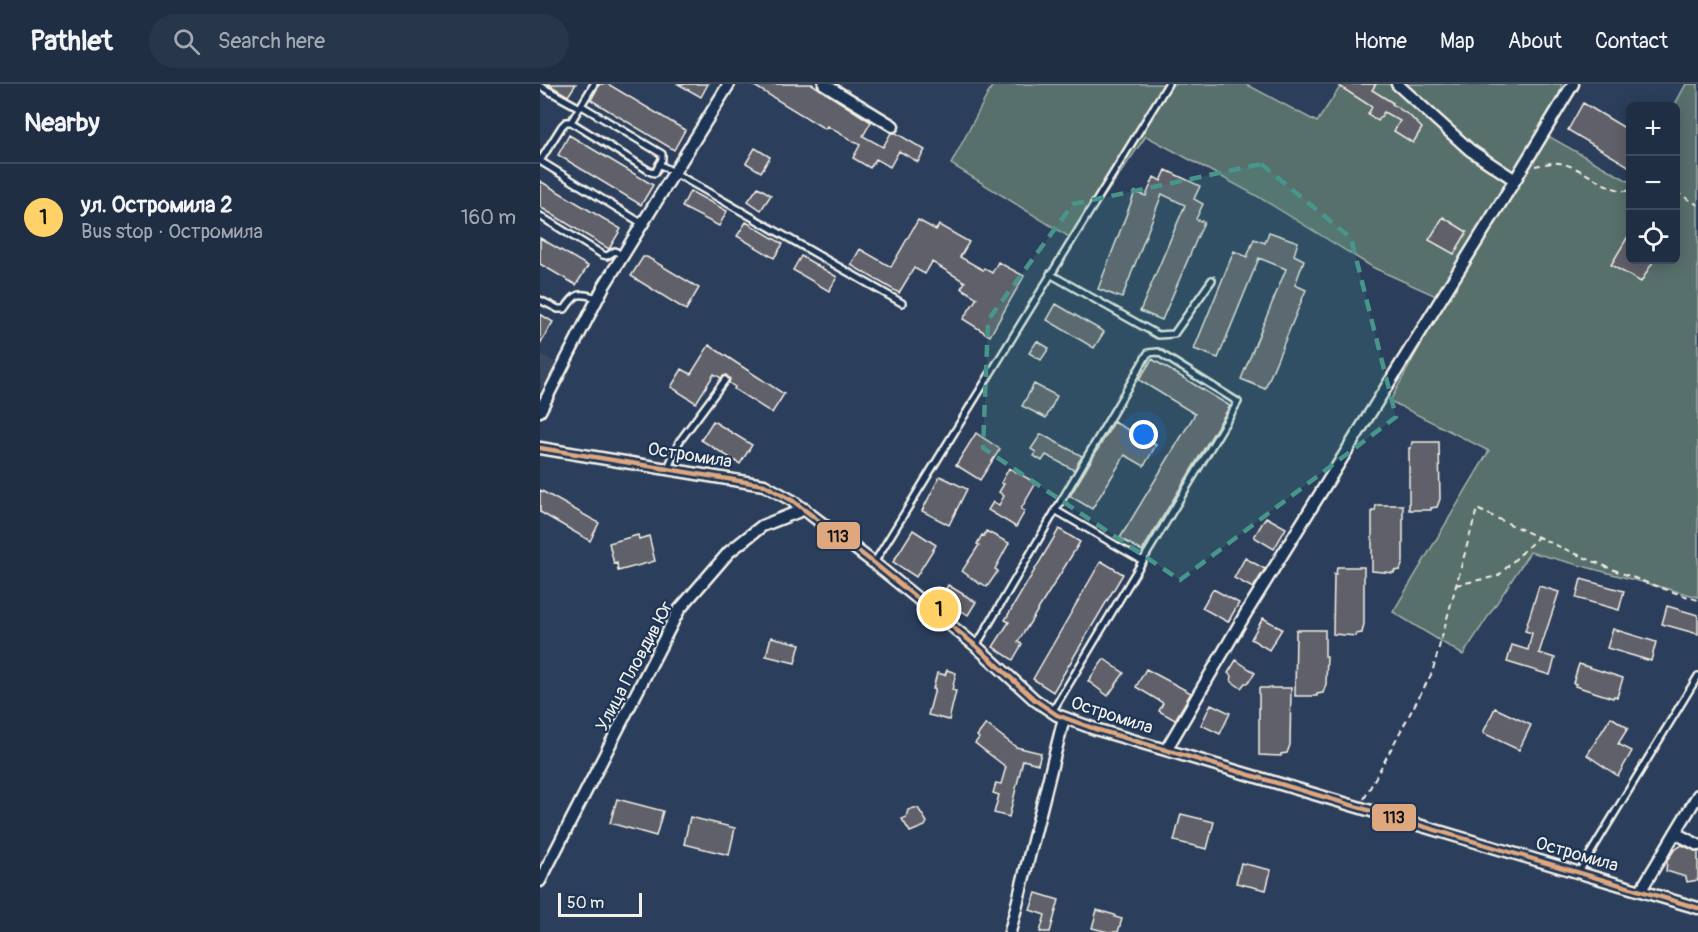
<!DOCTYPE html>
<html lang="en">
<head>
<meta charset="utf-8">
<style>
  body { margin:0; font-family:Pangolin,sans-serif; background:#28364b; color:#f1f3f6 }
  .controls { position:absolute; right:18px; top:18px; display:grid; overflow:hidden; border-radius:9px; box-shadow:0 3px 15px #0003 }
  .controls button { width:54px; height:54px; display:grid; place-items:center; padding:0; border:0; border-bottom:2px solid #3d4a5d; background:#202e44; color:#f1f3f6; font:30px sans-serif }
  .scale { position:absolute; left:18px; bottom:15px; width:84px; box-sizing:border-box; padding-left:6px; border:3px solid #f4f1e8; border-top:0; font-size:16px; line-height:21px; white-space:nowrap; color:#f4f1e8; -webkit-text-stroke:4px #1d3557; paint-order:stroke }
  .you { position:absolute; left:604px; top:351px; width:21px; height:21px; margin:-15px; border:4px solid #fff; border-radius:50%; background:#1a73e8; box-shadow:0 0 0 9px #1a73e833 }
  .badge { display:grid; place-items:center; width:39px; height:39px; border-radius:50%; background:#ffd166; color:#111; font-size:20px; font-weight:700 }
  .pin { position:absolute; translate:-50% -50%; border:3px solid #fff; box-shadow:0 2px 6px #0006 }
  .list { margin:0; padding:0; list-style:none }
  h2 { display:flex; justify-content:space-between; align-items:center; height:78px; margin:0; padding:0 24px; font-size:26px }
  h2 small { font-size:20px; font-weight:400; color:#a2a8b2 }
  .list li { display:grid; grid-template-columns:39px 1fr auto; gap:18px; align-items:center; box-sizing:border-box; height:108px; padding:0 24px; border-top:2px solid #3d4a5d }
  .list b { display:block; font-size:22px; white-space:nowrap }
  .list p { margin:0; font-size:20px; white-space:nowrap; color:#a2a8b2 }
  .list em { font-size:20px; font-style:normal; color:#a2a8b2 }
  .icon { flex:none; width:33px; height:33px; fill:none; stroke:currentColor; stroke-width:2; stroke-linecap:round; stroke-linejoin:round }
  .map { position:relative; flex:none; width:1158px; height:848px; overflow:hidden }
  header { display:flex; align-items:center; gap:36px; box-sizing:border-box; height:84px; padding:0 30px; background:#202e44; border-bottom:2px solid #3d4a5d }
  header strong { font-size:28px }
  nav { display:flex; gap:33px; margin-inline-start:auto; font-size:21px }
  .search { width:420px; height:54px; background:#28364b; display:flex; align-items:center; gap:15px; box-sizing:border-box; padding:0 21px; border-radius:33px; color:#a2a8b2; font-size:22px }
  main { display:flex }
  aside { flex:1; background:#202e44 }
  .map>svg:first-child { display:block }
  .built { fill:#3b4860 }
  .green { fill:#59706c; stroke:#a6b0aa; stroke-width:1.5 }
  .building { fill:#61616b; stroke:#f4f1e8; stroke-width:1.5 }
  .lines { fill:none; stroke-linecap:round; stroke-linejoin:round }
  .service-casing { stroke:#f4f1e8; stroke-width:10 }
  .minor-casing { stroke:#f4f1e8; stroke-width:15 }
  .path { stroke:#f4f1e8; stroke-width:2; stroke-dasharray:6 4.5; stroke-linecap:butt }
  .service { stroke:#1d3557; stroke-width:5 }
  .minor { stroke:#1d3557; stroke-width:10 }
  .bus-1-casing { stroke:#1d3557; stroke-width:9 }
  .bus-1 { stroke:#dfa77e; stroke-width:4.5 }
  .marked { fill:#48958c; fill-opacity:0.2; stroke:#48958c; stroke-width:4.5; stroke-dasharray:12 8; stroke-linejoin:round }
  .labels { text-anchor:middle; stroke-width:4.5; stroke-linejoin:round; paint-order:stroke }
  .street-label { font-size:18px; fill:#f4f1e8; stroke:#1d3557 }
  .line-badge { stroke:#1d3557; stroke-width:2 }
  .pale-badge-label { font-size:16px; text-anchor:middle; font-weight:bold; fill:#111 }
</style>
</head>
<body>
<header>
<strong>Pathlet</strong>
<div class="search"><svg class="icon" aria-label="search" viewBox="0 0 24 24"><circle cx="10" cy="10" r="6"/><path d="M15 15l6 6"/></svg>Search here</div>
<nav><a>Home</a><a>Map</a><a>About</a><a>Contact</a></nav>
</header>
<main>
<aside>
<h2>Nearby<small></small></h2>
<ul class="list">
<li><span class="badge">1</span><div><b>ул. Остромила 2</b><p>Bus stop · Остромила</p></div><em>160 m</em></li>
</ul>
</aside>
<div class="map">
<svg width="1158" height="848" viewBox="0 0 1158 848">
  <rect width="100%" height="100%" fill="#2b3e5b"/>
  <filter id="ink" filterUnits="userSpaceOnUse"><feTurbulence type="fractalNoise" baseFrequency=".0167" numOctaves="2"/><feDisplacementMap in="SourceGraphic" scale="12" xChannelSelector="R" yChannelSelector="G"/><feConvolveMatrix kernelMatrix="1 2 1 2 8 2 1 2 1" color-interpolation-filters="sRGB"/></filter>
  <g filter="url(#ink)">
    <path class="built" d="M 0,269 L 16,279 L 0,308 Z"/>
    <path class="green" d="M 453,0 L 706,0 L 777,38 L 802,0 L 1022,0 L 1008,52 L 1090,98 L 1090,176 L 1136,176 L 1136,22 L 1134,22 L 1146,0 L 1158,0 L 1158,513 L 990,468 L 923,571 L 853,528 L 949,367 L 850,317 L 905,216 L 834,184 L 717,112 L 606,52 L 534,156 L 411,80 Z"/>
    <path class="building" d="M 8,0 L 36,0 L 28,12 Z
      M 60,0 L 68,0 L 145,46 L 134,66 L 51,16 Z
      M 138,0 L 168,0 L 161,13 Z
      M 211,0 L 272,0 L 331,38 L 323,52 L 343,63 L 351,49 L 356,49 L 385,66 L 378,78 L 359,67 L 350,83 L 336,75 L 330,84 L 313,74 L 320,61 L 287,42 L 285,45 Z
      M 796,0 L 836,0 L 832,6 L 853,19 L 852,20 L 870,32 L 882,44 L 873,59 L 854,47 L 860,37 L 844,28 L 838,37 L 828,30 L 832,23 Z
      M 1043,19 L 1090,47 L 1090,83 L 1028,46 Z
      M 29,51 L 113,101 L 101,121 L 18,71 Z
      M 215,64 L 230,73 L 221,88 L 206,79 Z
      M 626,86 L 660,102 L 654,115 L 663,120 L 656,135 L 664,138 L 622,236 L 600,227 L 645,121 L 622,110 L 582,214 L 558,205 L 595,108 L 606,112 L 614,93 L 621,97 Z
      M 0,97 L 81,145 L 69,165 L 0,123 Z
      M 218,103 L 231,111 L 221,126 L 208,117 Z
      M 150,107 L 187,127 L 179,142 L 142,123 Z
      M 903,133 L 927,148 L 914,170 L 889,156 Z
      M 378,136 L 396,146 L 399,141 L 429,158 L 420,173 L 443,186 L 444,184 L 452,189 L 458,178 L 484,192 L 450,252 L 423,235 L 437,214 L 421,204 L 425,198 L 392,178 L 385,190 L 374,184 L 359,209 L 311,181 L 320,165 L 351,183 Z
      M 206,138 L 243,160 L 234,174 L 197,152 Z
      M 729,148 L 758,158 L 754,171 L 764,176 L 755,201 L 766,206 L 725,305 L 701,295 L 746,185 L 719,174 L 678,274 L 654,265 L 694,167 L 707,173 L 714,155 L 725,159 Z
      M 1090,149 L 1090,176 L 1114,176 L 1101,198 L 1071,181 Z
      M 0,154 L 48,182 L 36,201 L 0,180 Z
      M 261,172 L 297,193 L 289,207 L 253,186 Z
      M 103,173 L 107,173 L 159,204 L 146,226 L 91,192 Z
      M 516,220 L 564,248 L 554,264 L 507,236 Z
      M 0,230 L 13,238 L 0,260 Z
      M 497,257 L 509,264 L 501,276 L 489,269 Z
      M 169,261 L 244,310 L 232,329 L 194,305 L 195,303 L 189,299 L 190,295 L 186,291 L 181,294 L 174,290 L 156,319 L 131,303 L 142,285 L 151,290 Z
      M 612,275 L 690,322 L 602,467 L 580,454 L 655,330 L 599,296 Z
      M 494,300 L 517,312 L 506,334 L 482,322 Z
      M 173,337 L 212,361 L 200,380 L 161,356 Z
      M 574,338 L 616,361 L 604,382 L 585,371 L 552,425 L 530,412 Z
      M 436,349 L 460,365 L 440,396 L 416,381 Z
      M 501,350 L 542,372 L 534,386 L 506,371 L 502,377 L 494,372 L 496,368 L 491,365 Z
      M 872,358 L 899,358 L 900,415 L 897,423 L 891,424 L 891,426 L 869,426 L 869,364 L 871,364 Z
      M 469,384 L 496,399 L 481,425 L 485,427 L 476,443 L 448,426 L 453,418 L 459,421 L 464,412 L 459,408 L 464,400 L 461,399 Z
      M 400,392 L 427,405 L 409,441 L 382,427 Z
      M 0,406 L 59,439 L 50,457 L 0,428 Z
      M 836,421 L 863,421 L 863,478 L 860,486 L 854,487 L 854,489 L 832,487 L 832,427 L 835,427 Z
      M 726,433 L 746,444 L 734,465 L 714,453 Z
      M 519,445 L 540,458 L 478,558 L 482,560 L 473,576 L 453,563 L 469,538 L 465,536 Z
      M 373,446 L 396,461 L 376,493 L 353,478 Z
      M 446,447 L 469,459 L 455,485 L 458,487 L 447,503 L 441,499 L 440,500 L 422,487 L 439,461 L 437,460 L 442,451 L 444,452 Z
      M 98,451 L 99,455 L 109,452 L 115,477 L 78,487 L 77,479 L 74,480 L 69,459 Z
      M 705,474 L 725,485 L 713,504 L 694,494 Z
      M 561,477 L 583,490 L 513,608 L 493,595 Z
      M 797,483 L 824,483 L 824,540 L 822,549 L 816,550 L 816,552 L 793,550 L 794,490 L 796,490 Z
      M 1041,495 L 1084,507 L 1079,526 L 1036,514 Z
      M 408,501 L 436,518 L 428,531 L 422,527 L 421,529 L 402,515 L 405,511 L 403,510 Z
      M 999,502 L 1019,508 L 999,569 L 1015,574 L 1010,591 L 967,578 L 972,561 L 988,566 L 992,549 L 985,547 Z
      M 673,505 L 699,519 L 688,538 L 662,524 Z
      M 1127,522 L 1158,531 L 1158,550 L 1122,540 Z
      M 723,534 L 742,545 L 729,566 L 711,555 Z
      M 1073,545 L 1116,558 L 1111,577 L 1067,564 Z
      M 756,546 L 785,546 L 785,572 L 787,572 L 786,600 L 783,609 L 777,610 L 777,612 L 755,612 Z
      M 231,553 L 260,560 L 255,579 L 226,572 Z
      M 564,575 L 584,589 L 568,612 L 548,597 Z
      M 696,576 L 715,589 L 708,599 L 705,599 L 701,604 L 691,597 L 692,592 L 688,589 Z
      M 1039,580 L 1083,594 L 1077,613 L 1074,612 L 1073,614 L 1035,602 L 1036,600 L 1033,599 Z
      M 606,585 L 651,609 L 635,636 L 619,627 L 623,619 L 596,603 Z
      M 407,586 L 416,589 L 412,606 L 416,607 L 409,636 L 388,631 L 395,605 L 393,605 L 397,589 L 405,591 Z
      M 719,604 L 751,604 L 750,661 L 747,669 L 741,670 L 741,672 L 719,671 Z
      M 671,620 L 690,629 L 680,650 L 661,641 Z
      M 955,624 L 991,641 L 979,666 L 943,649 Z
      M 1071,633 L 1088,644 L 1078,660 L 1092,667 L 1078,692 L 1047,671 Z
      M 446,640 L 476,663 L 501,669 L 498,680 L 483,676 L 469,733 L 454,729 L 459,711 L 453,709 L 456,699 L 461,700 L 466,683 L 435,659 L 439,654 L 437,652 Z
      M 77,715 L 123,727 L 116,752 L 70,739 Z
      M 374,724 L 378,724 L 387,738 L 385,742 L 370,748 L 362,735 L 366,733 L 368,726 Z
      M 641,730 L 674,738 L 667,765 L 634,757 Z
      M 150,733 L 195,744 L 189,771 L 144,760 Z
      M 1142,761 L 1158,768 L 1158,796 L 1147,798 L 1146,793 L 1126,787 L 1127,777 L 1134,766 Z
      M 701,779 L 731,786 L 726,806 L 696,799 Z
      M 496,809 L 519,816 L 510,848 L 500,848 L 505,831 L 490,826 Z
      M 557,826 L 575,831 L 575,833 L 582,835 L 578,848 L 568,848 L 552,844 Z"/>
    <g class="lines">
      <g class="service-casing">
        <path id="service" d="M 0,2 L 40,24
          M 31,38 L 111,88 L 115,89 L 122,75 L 122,70 L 42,22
          M 0,77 L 103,140
          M 0,77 L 22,42 L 26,38 L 31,38 L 54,0
          M 119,80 L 362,219
          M 0,132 L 63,171 L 67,172 L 75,167 L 83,172
          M 510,190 L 618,251 L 634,250 L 672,196
          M 0,216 L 18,225 L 25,225 C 36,209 38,208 57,214
          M 128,384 L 139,358 L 185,296
          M 515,426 L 603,477
          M 334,479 L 628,0
          M 436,562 L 608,269 L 618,268 L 698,318 L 512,628
          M 1039,788 L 1158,592"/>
      </g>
      <g class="minor-casing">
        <path id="minor" d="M 284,0 L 353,42
          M 857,0 L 930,66 L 975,96
          M 0,327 L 64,202 L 189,0
          M 0,364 L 224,401 L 253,417 L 334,479 L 436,562 L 495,616 L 517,631 L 555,645 L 1158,824
          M 626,666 L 706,529 L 975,96 L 1033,0
          M 1135,749 L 1158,761
          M 0,797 L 139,526 L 189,468 L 222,442 L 265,425
          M 1101,806 L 1158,711
          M 470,848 L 524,634"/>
      </g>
      <path class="path" d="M 995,82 C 1002,81 1012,78 1019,79 C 1044,83 1066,108 1090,107
        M 1136,108 L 1158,121
        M 916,501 L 958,492 L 998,453
        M 824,715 L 892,589 L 937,425 C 1009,458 1082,493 1158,516"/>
      <use href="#service" class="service"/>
      <use href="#minor" class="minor"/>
      <g class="bus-1-casing">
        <path id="bus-1" d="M 0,364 L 224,401 L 253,417 L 334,479 L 436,562 L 495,616 L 517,631 L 555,645 L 1158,824"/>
      </g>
      <use href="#bus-1" class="bus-1"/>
    </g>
  </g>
  <path class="marked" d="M 721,80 L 811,154 L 856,333 L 640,496 L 443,364 L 448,236 L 533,120 Z"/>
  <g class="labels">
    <g class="street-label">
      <text transform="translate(150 371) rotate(9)" y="6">Остромила</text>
      <text transform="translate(94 582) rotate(-62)" y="6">Улица Пловдив Юг</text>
      <text transform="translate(572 631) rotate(18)" y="6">Остромила</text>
      <text transform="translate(1037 770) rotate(16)" y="6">Остромила</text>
    </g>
  </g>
  <g class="line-badge">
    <rect x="276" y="437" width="45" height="29" rx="6" fill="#dfa77e"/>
    <rect x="831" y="719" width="46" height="29" rx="6" fill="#dfa77e"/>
  </g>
  <g class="pale-badge-label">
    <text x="298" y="458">113</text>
    <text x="854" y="739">113</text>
  </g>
</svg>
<div class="controls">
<button>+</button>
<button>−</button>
<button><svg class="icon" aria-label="locate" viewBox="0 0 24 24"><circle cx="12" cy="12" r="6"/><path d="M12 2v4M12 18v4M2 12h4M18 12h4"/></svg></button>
</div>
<div class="scale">50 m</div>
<div class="you"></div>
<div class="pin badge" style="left:399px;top:525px">1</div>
</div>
</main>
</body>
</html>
